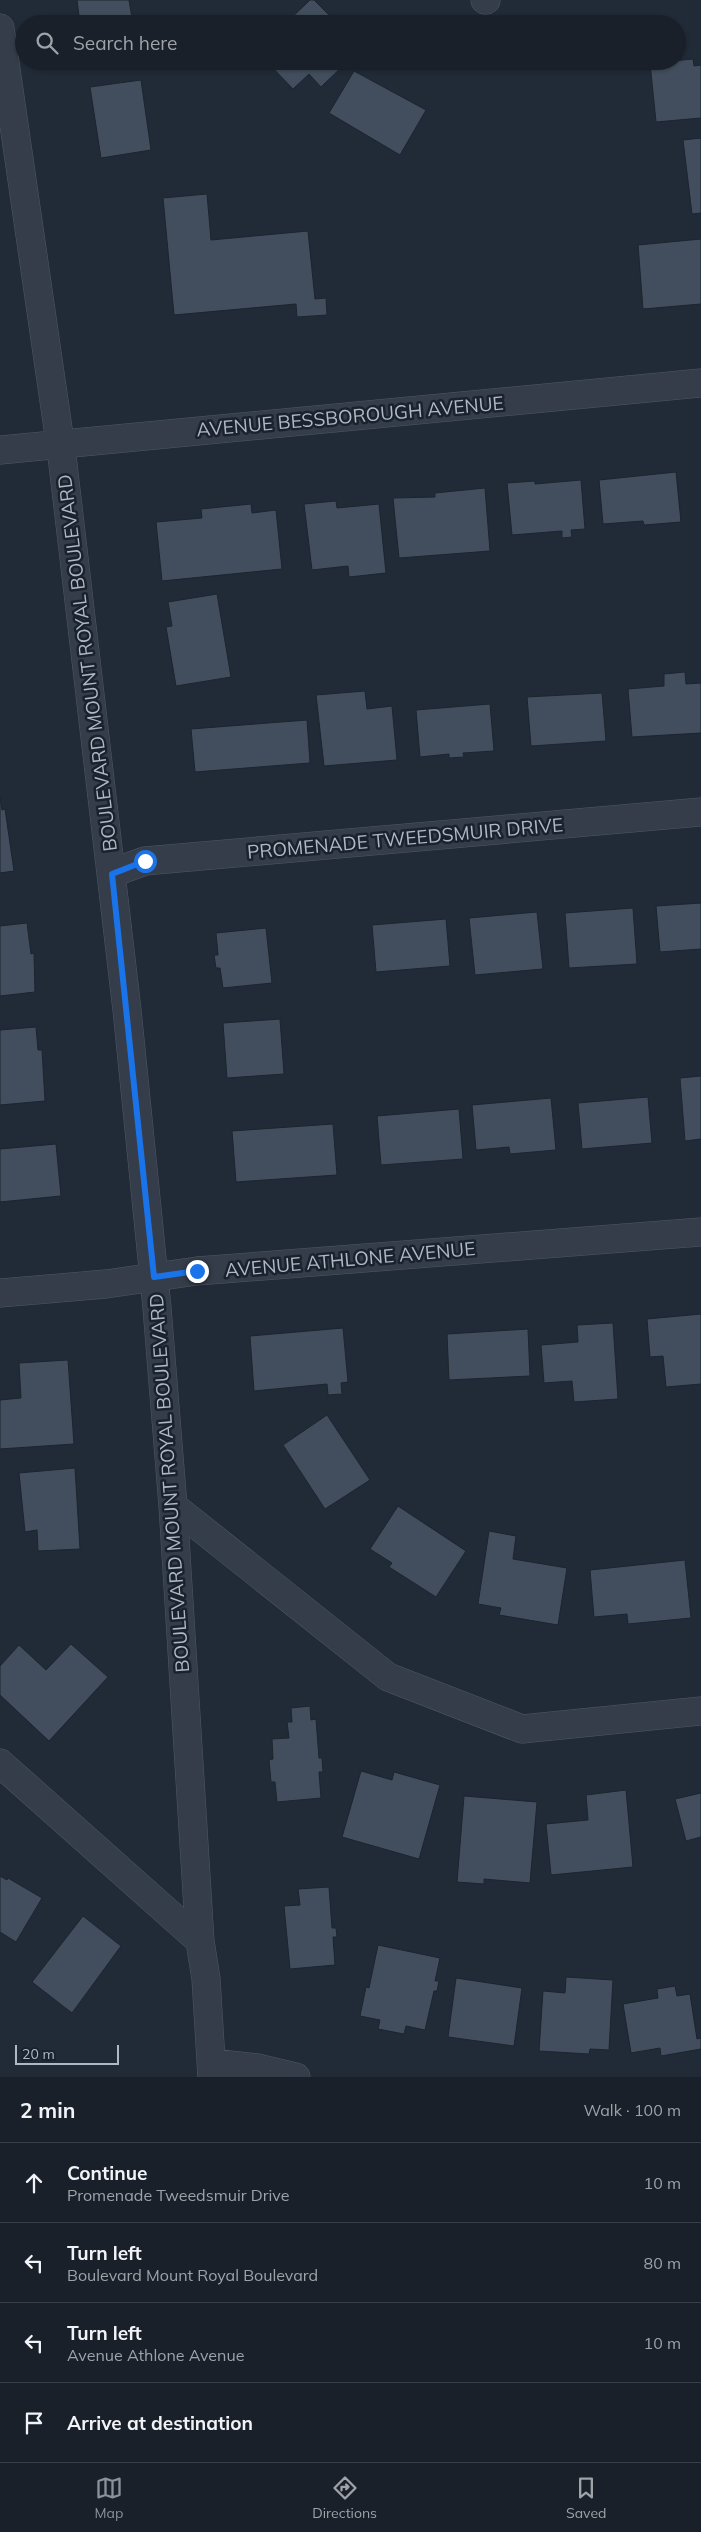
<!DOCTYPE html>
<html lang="en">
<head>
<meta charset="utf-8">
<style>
  body { margin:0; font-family:Mulish,sans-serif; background:#262d36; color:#f1f3f6 }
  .scale { position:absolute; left:15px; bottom:12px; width:104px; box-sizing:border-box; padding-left:5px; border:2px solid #afb8c5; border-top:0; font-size:14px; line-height:18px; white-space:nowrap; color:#afb8c5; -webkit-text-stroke:4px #1a222d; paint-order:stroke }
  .stop { position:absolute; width:15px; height:15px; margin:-11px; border:4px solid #1a73e8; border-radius:50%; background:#fff }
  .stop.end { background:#1a73e8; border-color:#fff; box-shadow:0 1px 5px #0008 }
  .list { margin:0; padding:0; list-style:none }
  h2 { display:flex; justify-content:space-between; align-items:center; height:65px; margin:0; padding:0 20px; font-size:21px }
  h2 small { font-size:16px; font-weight:400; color:#9fa3a8 }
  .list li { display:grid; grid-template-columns:32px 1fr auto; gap:15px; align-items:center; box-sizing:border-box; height:80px; padding:0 20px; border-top:1px solid #373e47 }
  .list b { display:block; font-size:19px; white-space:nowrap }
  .list p { margin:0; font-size:16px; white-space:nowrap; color:#9fa3a8 }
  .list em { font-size:16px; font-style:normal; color:#9fa3a8 }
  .icon { flex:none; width:28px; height:28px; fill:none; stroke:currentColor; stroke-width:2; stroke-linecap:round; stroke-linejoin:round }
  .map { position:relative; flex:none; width:701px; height:2077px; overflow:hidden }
  .search { position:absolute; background:#19202a; box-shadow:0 1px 4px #0004; left:15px; right:15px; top:15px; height:55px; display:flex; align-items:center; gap:12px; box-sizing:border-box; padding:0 18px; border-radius:28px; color:#9fa3a8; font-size:19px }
  .sheet { height:385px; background:#19202a }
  nav { display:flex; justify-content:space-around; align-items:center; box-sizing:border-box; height:70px; border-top:1px solid #373e47; background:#19202a; font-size:14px; color:#9fa3a8 }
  nav a { display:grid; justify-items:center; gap:2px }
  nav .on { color:#8c9099 }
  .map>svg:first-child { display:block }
  .building { fill:#424e5d; stroke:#1c242f }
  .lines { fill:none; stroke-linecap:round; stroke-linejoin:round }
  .minor-casing { stroke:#4f5863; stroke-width:29 }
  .minor { stroke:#343d49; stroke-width:28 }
  .route { stroke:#1a73e8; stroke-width:6 }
  .labels { text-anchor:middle; stroke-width:5; stroke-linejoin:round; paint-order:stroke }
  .street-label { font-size:19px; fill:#afb8c5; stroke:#1a222d }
</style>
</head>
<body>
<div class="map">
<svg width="701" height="2077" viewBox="0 0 701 2077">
  <rect width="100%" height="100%" fill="#212b38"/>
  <path class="building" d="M 77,0 L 129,0 L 133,24 L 80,24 Z
    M 310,0 L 314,0 L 337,23 L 285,24 Z
    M 693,59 L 694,66 L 701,65 L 701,118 L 656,122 L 650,63 Z
    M 266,61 L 348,61 L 321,87 L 309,74 L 293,89 Z
    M 354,71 L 426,110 L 400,155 L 329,113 Z
    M 141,80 L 151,150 L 101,158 L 90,87 Z
    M 701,138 L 701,213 L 692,214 L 683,140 Z
    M 207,194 L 211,240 L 308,231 L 315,299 L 326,298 L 327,315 L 297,317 L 296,304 L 174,315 L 163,198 Z
    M 701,239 L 701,304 L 643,309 L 638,245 Z
    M 676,472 L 681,522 L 644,525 L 643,521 L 603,524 L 599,480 Z
    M 581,480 L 585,529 L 571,530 L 572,537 L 562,538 L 562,531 L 512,535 L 507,483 L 535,481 L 535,484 Z
    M 485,488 L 490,551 L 399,558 L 393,498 L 435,497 L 435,493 Z
    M 336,501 L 337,508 L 379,504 L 386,573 L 349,577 L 348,566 L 312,570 L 304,504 Z
    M 251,504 L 252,513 L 276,510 L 282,569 L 162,581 L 156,522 L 202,518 L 201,509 Z
    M 217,594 L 231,677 L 176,686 L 166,627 L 172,626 L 168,602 Z
    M 685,672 L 686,684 L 701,683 L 701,733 L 632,737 L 628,689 L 664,686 L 664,674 Z
    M 365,691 L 367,709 L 392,706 L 397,760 L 324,766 L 316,695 Z
    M 602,693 L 606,741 L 531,746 L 527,697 Z
    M 490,704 L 494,751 L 463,753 L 464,757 L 449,758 L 449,754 L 420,757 L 416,710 Z
    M 307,720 L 310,763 L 195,772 L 191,729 Z
    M 0,797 L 2,810 L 5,809 L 14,871 L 0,873 Z
    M 701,903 L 701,949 L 660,952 L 656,906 Z
    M 633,908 L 637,964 L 569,968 L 565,913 Z
    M 537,912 L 543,969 L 475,975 L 469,918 Z
    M 446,919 L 450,966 L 376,972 L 372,925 Z
    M 27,923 L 31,954 L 34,953 L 35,992 L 0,996 L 0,926 Z
    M 266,928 L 272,983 L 223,988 L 220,968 L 216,968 L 214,955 L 218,955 L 216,933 Z
    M 280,1019 L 284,1074 L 227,1078 L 223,1023 Z
    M 36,1027 L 38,1050 L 42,1050 L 45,1101 L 0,1105 L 0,1030 Z
    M 701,1076 L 701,1139 L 685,1141 L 680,1078 Z
    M 648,1097 L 652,1143 L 582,1149 L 578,1103 Z
    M 551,1098 L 556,1150 L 510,1154 L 509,1147 L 476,1150 L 472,1105 Z
    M 459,1109 L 463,1159 L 381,1165 L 377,1116 Z
    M 333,1124 L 337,1175 L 236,1182 L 232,1131 Z
    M 56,1144 L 61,1196 L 0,1202 L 0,1149 Z
    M 701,1314 L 701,1384 L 666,1387 L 663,1356 L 650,1357 L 647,1319 Z
    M 613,1323 L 618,1399 L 574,1402 L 572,1381 L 544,1383 L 541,1345 L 578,1342 L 577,1325 Z
    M 343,1328 L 348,1382 L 341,1383 L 342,1394 L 328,1395 L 327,1384 L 254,1391 L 250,1336 Z
    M 528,1329 L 530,1376 L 449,1380 L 447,1334 Z
    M 68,1360 L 74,1444 L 0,1449 L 0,1400 L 21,1398 L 19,1363 Z
    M 327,1415 L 370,1480 L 325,1509 L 283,1445 Z
    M 75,1468 L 80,1549 L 38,1551 L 37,1530 L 25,1532 L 19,1473 Z
    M 398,1506 L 466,1551 L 436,1597 L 389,1567 L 392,1563 L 370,1549 Z
    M 489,1531 L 516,1536 L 513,1559 L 567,1568 L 558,1625 L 499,1615 L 501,1608 L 478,1604 Z
    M 685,1560 L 691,1618 L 628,1624 L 627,1614 L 594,1617 L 590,1570 Z
    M 71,1644 L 108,1677 L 49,1741 L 0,1695 L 0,1666 L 19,1645 L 46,1670 Z
    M 310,1706 L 311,1720 L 316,1719 L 319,1758 L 322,1758 L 323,1772 L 319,1772 L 321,1798 L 277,1802 L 275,1782 L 271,1782 L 269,1760 L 273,1759 L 272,1739 L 289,1738 L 287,1722 L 292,1722 L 291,1708 Z
    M 361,1771 L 392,1780 L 394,1772 L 440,1785 L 419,1859 L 342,1837 Z
    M 626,1790 L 633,1867 L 551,1875 L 546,1824 L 588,1820 L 586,1795 Z
    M 701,1793 L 701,1837 L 686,1841 L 675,1799 Z
    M 464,1796 L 537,1802 L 530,1883 L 484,1879 L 484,1884 L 457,1882 Z
    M 0,1876 L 7,1880 L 8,1878 L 42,1898 L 16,1942 L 0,1932 Z
    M 329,1887 L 332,1928 L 336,1928 L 337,1937 L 333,1937 L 335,1965 L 290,1969 L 284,1906 L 300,1905 L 298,1889 Z
    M 83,1916 L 121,1946 L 72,2013 L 32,1982 Z
    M 378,1945 L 440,1958 L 435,1981 L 439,1981 L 437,1991 L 434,1991 L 425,2030 L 406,2026 L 404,2034 L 378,2029 L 380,2020 L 360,2016 L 366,1987 L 369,1988 Z
    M 566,1977 L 613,1980 L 609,2050 L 590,2049 L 589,2054 L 539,2051 L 543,1991 L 565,1993 Z
    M 456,1978 L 522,1988 L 514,2046 L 448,2037 Z
    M 675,1986 L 677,1996 L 690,1994 L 697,2039 L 701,2038 L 701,2049 L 661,2056 L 660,2048 L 631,2053 L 623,2004 L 658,1998 L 657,1989 Z"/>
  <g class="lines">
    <g class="minor-casing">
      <path id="minor" d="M 485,0 L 486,0
        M 0,28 L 62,456 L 127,1010 L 157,1308 L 173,1506 L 200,1941 L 206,1979 L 212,2077
        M 0,450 L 701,383
        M 112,873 L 145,861 L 701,812
        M 0,1293 L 106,1284 L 197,1271 L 701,1232
        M 173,1506 L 388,1677 L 522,1729 L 701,1711
        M 0,1763 L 200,1941
        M 212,2063 L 258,2068 L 296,2077"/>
    </g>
    <use href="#minor" class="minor"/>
  </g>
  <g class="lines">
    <path class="route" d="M 145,861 L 112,874 L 154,1277 L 197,1271"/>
  </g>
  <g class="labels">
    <g class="street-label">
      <text transform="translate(350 416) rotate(-5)" y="7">AVENUE BESSBOROUGH AVENUE</text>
      <text transform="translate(87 663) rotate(-97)" y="7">BOULEVARD MOUNT ROYAL BOULEVARD</text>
      <text transform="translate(405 838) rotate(-5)" y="7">PROMENADE TWEEDSMUIR DRIVE</text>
      <text transform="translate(350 1259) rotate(-5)" y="7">AVENUE ATHLONE AVENUE</text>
      <text transform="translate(169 1483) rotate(-94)" y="7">BOULEVARD MOUNT ROYAL BOULEVARD</text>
    </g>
  </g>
</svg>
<div class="scale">20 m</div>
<div class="stop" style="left:145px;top:861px"></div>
<div class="stop end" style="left:197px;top:1271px"></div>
<div class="search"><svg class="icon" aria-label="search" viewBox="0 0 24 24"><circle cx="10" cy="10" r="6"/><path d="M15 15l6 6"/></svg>Search here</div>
</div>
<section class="sheet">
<h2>2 min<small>Walk · 100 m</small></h2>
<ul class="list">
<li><svg class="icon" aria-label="ahead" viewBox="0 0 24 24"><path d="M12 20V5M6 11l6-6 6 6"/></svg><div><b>Continue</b><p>Promenade Tweedsmuir Drive</p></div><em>10 m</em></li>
<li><svg class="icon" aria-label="left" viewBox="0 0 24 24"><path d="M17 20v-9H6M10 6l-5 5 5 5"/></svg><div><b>Turn left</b><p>Boulevard Mount Royal Boulevard</p></div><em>80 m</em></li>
<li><svg class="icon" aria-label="left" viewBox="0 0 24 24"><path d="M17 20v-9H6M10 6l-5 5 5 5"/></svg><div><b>Turn left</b><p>Avenue Athlone Avenue</p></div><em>10 m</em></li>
<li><svg class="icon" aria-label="arrive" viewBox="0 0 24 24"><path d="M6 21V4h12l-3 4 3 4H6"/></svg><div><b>Arrive at destination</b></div></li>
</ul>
</section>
<nav>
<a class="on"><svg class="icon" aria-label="map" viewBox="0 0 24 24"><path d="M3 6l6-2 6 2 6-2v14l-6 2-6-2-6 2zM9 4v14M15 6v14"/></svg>Map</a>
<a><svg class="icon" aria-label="directions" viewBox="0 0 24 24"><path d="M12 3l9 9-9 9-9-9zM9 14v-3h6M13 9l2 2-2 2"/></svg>Directions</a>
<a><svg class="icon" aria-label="saved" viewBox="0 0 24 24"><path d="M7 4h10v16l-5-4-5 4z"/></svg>Saved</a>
</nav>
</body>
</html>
